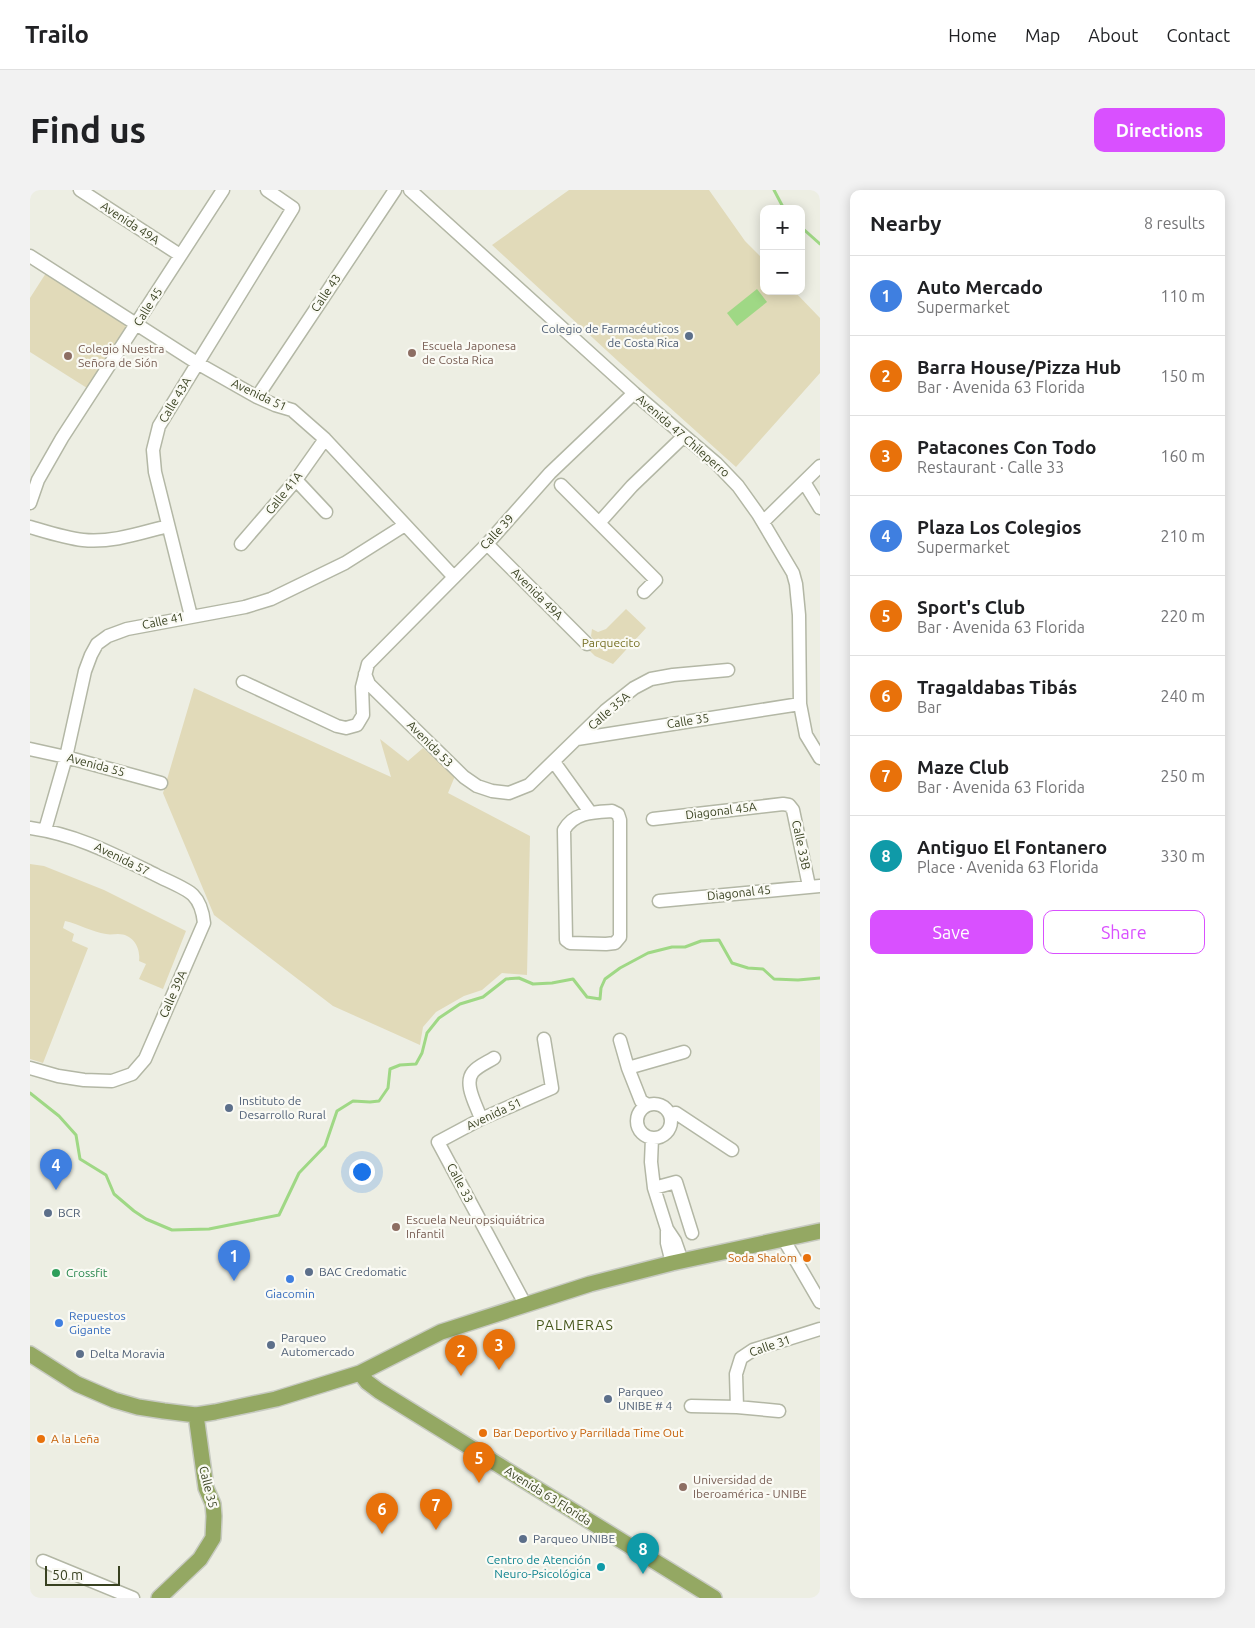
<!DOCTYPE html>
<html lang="en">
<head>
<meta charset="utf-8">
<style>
  body { margin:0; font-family:Ubuntu,sans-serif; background:#f2f2f2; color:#202124 }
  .controls { position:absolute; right:15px; top:15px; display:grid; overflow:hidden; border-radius:10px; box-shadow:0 2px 12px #0003 }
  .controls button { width:45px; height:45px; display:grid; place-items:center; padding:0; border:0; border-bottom:1px solid #e0e0e0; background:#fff; color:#202124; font:25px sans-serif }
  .scale { position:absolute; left:15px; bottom:12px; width:75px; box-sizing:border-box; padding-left:5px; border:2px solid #384120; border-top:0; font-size:14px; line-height:18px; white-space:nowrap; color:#384120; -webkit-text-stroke:4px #fafaf4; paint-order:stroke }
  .you { position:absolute; left:331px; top:981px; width:18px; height:18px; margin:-12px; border:4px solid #fff; border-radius:50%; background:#1a73e8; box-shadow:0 0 0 8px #1a73e833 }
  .badge { display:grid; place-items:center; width:32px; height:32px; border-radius:50%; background:#d950ff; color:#fff; font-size:16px; font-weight:700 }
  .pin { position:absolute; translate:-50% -41px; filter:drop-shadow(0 1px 2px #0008) }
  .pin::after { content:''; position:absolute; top:26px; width:18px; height:15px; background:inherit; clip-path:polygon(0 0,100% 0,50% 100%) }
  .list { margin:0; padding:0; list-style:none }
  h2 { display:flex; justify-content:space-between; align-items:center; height:65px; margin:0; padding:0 20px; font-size:21px }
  h2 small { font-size:16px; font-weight:400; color:#757577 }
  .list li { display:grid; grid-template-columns:32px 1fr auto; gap:15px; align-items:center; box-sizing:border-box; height:80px; padding:0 20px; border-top:1px solid #e0e0e0 }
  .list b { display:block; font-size:19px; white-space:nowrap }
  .list p { margin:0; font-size:16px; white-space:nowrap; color:#757577 }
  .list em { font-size:16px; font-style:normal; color:#757577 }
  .actions { display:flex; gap:10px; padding:15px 20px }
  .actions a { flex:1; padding:11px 0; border:1px solid #d950ff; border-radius:10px; text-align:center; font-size:18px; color:#d950ff }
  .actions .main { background:#d950ff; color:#fff }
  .map { position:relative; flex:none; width:790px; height:1408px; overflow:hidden; border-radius:10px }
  header { display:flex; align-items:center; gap:30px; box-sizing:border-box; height:70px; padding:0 25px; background:#fff; border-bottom:1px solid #e0e0e0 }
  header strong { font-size:24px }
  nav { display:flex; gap:28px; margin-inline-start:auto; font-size:18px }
  .intro { display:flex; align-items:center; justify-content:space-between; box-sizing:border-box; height:120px; padding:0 30px }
  h1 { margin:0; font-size:35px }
  .button { padding:12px 22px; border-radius:10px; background:#d950ff; color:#fff; font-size:18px; font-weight:700 }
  main { display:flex; gap:30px; padding:0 30px }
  aside { flex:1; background:#fff; border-radius:10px; box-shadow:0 2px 12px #0003 }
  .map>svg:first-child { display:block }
  .green { fill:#e1dab9 }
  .water { fill:#9fd885 }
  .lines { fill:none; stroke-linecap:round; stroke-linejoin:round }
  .stream { stroke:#9fd885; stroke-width:3 }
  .minor-casing { stroke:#b3b7a5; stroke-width:15 }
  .major-casing { stroke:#c7cac1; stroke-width:18 }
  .minor { stroke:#fff; stroke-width:12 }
  .major { stroke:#94a863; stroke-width:15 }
  .service-dot { fill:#5c6f8a; stroke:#fafaf4; stroke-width:2 }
  .education-dot { fill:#8d6e63; stroke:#fafaf4; stroke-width:2 }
  .food-dot { fill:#e8710a; stroke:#fafaf4; stroke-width:2 }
  .leisure-dot { fill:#2e9e5b; stroke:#fafaf4; stroke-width:2 }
  .shop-dot { fill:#3f7fe0; stroke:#fafaf4; stroke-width:2 }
  .culture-dot { fill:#0f9aa8; stroke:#fafaf4; stroke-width:2 }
  .labels { text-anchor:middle; stroke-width:4.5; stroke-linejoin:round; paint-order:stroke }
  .street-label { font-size:12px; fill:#384120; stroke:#fafaf4 }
  .service-label { font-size:12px; fill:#4e5e75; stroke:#fafaf4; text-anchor:start }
  .education-label { font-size:12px; fill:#785e54; stroke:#fafaf4; text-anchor:start }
  .park-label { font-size:12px; fill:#777125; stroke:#fafaf4 }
  .food-label { font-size:12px; fill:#c56008; stroke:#fafaf4; text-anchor:start }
  .leisure-label { font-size:12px; fill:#27864d; stroke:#fafaf4; text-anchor:start }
  .shop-label { font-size:12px; fill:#366cbe; stroke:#fafaf4 }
  .culture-label { font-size:12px; fill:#0d838f; stroke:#fafaf4; text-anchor:end }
  .neighbourhood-label { font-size:14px; letter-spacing:1px; fill:#44561a; stroke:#fafaf4 }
</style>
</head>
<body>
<header>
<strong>Trailo</strong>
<nav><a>Home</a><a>Map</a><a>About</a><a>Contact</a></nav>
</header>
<div class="intro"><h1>Find us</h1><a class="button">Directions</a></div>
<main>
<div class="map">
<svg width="790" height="1408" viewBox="0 0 790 1408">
  <rect width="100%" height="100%" fill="#edeee3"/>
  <path class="green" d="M 539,0 L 679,0 L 715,51 L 734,70 L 734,101 L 764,101 L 790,128 L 790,183 L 706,277 L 589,172 L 462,55 Z
    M 16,83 L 97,135 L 57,198 L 0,162 L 0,108 Z
    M 596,419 L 616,438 L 583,474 L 565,466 L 559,460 L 566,454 L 561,446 L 562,439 L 568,442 L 576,439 Z
    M 164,498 L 361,587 L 350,549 L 378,571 L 393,558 L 425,586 L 418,603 L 500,646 L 497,785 L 472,783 L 452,800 L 434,806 L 406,822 L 393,837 L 390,855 L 303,816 L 184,725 L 133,603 Z
    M 0,674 L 14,676 L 74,700 L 156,741 L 133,799 L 109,789 L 116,774 L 109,771 C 111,758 103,744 88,744 C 84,744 80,745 76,744 C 62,742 49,734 35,731 L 33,738 L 44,744 L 42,751 L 58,758 L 13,873 L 0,869 Z"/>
  <path class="water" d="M 727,99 L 737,112 L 707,136 L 697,123 Z"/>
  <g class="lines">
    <path class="stream" d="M 744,0 L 754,19
      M 771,37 L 790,54
      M 0,903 L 29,926 L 46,945 L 50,969 L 76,985 L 84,1004 L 104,1021 L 116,1029 L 142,1040 L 179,1039 L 249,1025 L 269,983 L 295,956 L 307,921 L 323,911 L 340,912 L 349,911 L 358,898 L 360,879 L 370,875 L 386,874 L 392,863 L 397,843 L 409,828 L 430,814 L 453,807 L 476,789 L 489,788 L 503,794 L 522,793 L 543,789 L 557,807 L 570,809 L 571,798 L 575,789 L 590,778 L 618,763 L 642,757 L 655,757 L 671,751 L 689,750 L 702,773 L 718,778 L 733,779 L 744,789 L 768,790 L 790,788"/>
    <g class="minor-casing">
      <path id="minor" d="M 50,0 L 150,65
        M 380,0 L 604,203 L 686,273 L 708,296 L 728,324 L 763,383 L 766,394 L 769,425 L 770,514 L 776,545 L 790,568
        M 0,66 L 167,173 L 227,207 L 245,215 L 262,220 L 295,249 L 423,386
        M 227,207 L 365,0
        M 266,290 L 296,322
        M 774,292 L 790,318
        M 531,295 L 626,390 L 614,402
        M 0,313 L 8,290 L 32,248 L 193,0
        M 733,332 L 790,276
        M 569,333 L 602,296 L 654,246
        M 0,337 C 17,342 35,348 53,350 C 82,353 110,343 138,336
        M 211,354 L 266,290 L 295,249
        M 457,354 L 557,454
        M 161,426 L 125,282 L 123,260 L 129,236 L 263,18 L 237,0
        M 335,484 L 339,494 L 434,587 L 447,596 L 462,601 L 479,603 L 499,595 L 575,521 L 604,498 L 621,489 L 643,485 L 698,480
        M 213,492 L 307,536 L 316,538 L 327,535 L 333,525 L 332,497 L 338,474 L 457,354 L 520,283 L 604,203
        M 547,549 L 770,514
        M 0,559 L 36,567 L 131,593
        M 524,572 L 560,622
        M 582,621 L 588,624 L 590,630 L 590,747 L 585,753 L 576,754 L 540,753 L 536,750 L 534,640 C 544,622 564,622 582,621 Z
        M 623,629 L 753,614 L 759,615 L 763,620 L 779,696
        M 0,638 C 48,645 83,664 126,685 C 135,690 156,698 163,705 C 171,713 173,723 174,733 L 115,869 L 102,884 L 82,891 L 54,890 L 28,886 L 0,878
        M 15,640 L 36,567 L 55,481 L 61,465 L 67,454 L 78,446 L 97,439 L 215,417 L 241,409 L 315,373 L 375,335
        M 629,711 L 790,696
        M 590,850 L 598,878 L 611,911 L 618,915
        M 598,878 L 654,862
        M607 931a17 17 0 1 1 34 0a17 17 0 1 1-34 0Z
        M 640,924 L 646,923 L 702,960
        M 451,929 C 447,916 433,894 443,882 C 448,876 458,872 464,868
        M 622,948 L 621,972 L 624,998 L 637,1039 L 645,1051 L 652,1071
        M 624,998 L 646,992 L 662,1043
        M 637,1041 L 637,1053 L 642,1073
        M 754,1050 L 790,1112
        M 495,1114 L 408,952 L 451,929 L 522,898 L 514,849
        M 661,1216 L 707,1217 L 749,1221
        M 707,1217 L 706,1184 L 711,1168 L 723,1160 L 790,1139
        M 13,1371 L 103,1408"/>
    </g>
    <g class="major-casing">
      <path id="major" d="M 0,1164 L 47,1194 L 84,1210 L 108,1217 L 134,1221 L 166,1225 L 185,1222 L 246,1209 L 330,1183 L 411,1142 L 560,1094 L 642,1073 L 790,1041
        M 330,1183 L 337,1192 L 349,1201 L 684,1408
        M 129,1408 L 170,1369 L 183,1348 L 184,1326 L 183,1314 L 176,1298 L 166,1225"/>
    </g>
    <use href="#minor" class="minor"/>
    <use href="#major" class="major"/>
  </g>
  <g class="service-dot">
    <circle cx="659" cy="146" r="5"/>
    <circle cx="199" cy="918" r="5"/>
    <circle cx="18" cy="1023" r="5"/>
    <circle cx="279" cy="1082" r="5"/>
    <circle cx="241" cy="1155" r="5"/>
    <circle cx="50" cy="1164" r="5"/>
    <circle cx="578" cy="1209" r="5"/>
    <circle cx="493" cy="1349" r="5"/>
  </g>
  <g class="education-dot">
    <circle cx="382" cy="163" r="5"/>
    <circle cx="38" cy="166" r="5"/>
    <circle cx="366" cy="1037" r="5"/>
    <circle cx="653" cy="1297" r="5"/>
  </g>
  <g class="food-dot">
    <circle cx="777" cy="1068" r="5"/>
    <circle cx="453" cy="1243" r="5"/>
    <circle cx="11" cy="1249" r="5"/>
  </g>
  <circle class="leisure-dot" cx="26" cy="1083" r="5"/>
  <g class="shop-dot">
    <circle cx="260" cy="1089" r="5"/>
    <circle cx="29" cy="1133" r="5"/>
  </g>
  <circle class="culture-dot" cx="571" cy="1377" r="5"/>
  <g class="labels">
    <g class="street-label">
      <text transform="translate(100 33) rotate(33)" y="4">Avenida 49A</text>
      <text transform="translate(296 103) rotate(-56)" y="4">Calle 43</text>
      <text transform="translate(118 117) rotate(-58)" y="4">Calle 45</text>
      <text transform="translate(229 205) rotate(25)" y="4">Avenida 51</text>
      <text transform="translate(145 210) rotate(-59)" y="4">Calle 43A</text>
      <text transform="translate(653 246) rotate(41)" y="4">Avenida 47 Chileperro</text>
      <text transform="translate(254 303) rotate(-51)" y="4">Calle 41A</text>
      <text transform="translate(467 342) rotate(-47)" y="4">Calle 39</text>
      <text transform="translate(507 404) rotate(45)" y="4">Avenida 49A</text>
      <text transform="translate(133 431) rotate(-12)" y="4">Calle 41</text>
      <text transform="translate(579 521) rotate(-41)" y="4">Calle 35A</text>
      <text transform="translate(658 531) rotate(-9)" y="4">Calle 35</text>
      <text transform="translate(400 554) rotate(45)" y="4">Avenida 53</text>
      <text transform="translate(66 575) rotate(15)" y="4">Avenida 55</text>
      <text transform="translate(691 621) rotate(-7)" y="4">Diagonal 45A</text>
      <text transform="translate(771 655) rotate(78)" y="4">Calle 33B</text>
      <text transform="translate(92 669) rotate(26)" y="4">Avenida 57</text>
      <text transform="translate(709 703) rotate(-6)" y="4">Diagonal 45</text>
      <text transform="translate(143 804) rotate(-66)" y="4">Calle 39A</text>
      <text transform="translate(464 924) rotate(-25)" y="4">Avenida 51</text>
      <text transform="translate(430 993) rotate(62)" y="4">Calle 33</text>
      <text transform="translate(740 1156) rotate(-19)" y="4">Calle 31</text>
      <text transform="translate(178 1297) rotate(76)" y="4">Calle 35</text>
      <text transform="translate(518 1306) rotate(32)" y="4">Avenida 63 Florida</text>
    </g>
    <g class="service-label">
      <text x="649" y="143" text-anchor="end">Colegio de Farmacéuticos<tspan x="649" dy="14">de Costa Rica</tspan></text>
      <text x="209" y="915">Instituto de<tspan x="209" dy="14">Desarrollo Rural</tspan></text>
      <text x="28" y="1027">BCR</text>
      <text x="289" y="1086">BAC Credomatic</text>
      <text x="251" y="1152">Parqueo<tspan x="251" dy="14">Automercado</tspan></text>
      <text x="60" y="1168">Delta Moravia</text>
      <text x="588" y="1206">Parqueo<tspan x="588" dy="14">UNIBE # 4</tspan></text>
      <text x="503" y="1353">Parqueo UNIBE</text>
    </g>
    <g class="education-label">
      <text x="392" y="160">Escuela Japonesa<tspan x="392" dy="14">de Costa Rica</tspan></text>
      <text x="48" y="163">Colegio Nuestra<tspan x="48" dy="14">Señora de Sión</tspan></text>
      <text x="376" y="1034">Escuela Neuropsiquiátrica<tspan x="376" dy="14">Infantil</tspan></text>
      <text x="663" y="1294">Universidad de<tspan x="663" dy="14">Iberoamérica - UNIBE</tspan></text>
    </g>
    <g class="park-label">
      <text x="581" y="457">Parquecito</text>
    </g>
    <g class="food-label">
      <text x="767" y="1072" text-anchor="end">Soda Shalom</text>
      <text x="463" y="1247">Bar Deportivo y Parrillada Time Out</text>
      <text x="21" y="1253">A la Leña</text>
    </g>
    <g class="leisure-label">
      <text x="36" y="1087">Crossfit</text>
    </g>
    <g class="shop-label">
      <text x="260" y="1108">Giacomin</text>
      <text x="39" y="1130" text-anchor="start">Repuestos<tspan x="39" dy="14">Gigante</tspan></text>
    </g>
    <g class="culture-label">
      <text x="561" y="1374">Centro de Atención<tspan x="561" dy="14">Neuro-Psicológica</tspan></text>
    </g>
    <g class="neighbourhood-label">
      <text x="545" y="1140">PALMERAS</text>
    </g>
  </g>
</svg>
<div class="controls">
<button>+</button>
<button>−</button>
</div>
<div class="scale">50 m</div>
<div class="you"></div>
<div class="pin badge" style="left:204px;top:1091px;background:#3f7fe0">1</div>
<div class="pin badge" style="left:431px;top:1186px;background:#e8710a">2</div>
<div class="pin badge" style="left:469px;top:1180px;background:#e8710a">3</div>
<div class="pin badge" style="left:26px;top:1000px;background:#3f7fe0">4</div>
<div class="pin badge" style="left:449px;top:1293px;background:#e8710a">5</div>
<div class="pin badge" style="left:352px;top:1344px;background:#e8710a">6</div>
<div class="pin badge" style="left:406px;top:1340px;background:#e8710a">7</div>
<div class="pin badge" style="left:613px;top:1384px;background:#0f9aa8">8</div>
</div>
<aside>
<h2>Nearby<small>8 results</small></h2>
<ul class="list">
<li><span class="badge" style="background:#3f7fe0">1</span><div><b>Auto Mercado</b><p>Supermarket</p></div><em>110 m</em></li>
<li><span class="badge" style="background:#e8710a">2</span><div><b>Barra House/Pizza Hub</b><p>Bar · Avenida 63 Florida</p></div><em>150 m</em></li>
<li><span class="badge" style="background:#e8710a">3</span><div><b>Patacones Con Todo</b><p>Restaurant · Calle 33</p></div><em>160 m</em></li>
<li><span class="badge" style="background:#3f7fe0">4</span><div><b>Plaza Los Colegios</b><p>Supermarket</p></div><em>210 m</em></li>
<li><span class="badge" style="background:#e8710a">5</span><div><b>Sport's Club</b><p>Bar · Avenida 63 Florida</p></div><em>220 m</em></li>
<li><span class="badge" style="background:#e8710a">6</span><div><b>Tragaldabas Tibás</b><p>Bar</p></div><em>240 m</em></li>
<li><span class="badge" style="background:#e8710a">7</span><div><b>Maze Club</b><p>Bar · Avenida 63 Florida</p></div><em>250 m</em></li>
<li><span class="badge" style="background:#0f9aa8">8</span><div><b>Antiguo El Fontanero</b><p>Place · Avenida 63 Florida</p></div><em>330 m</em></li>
</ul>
<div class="actions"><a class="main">Save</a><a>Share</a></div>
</aside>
</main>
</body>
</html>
